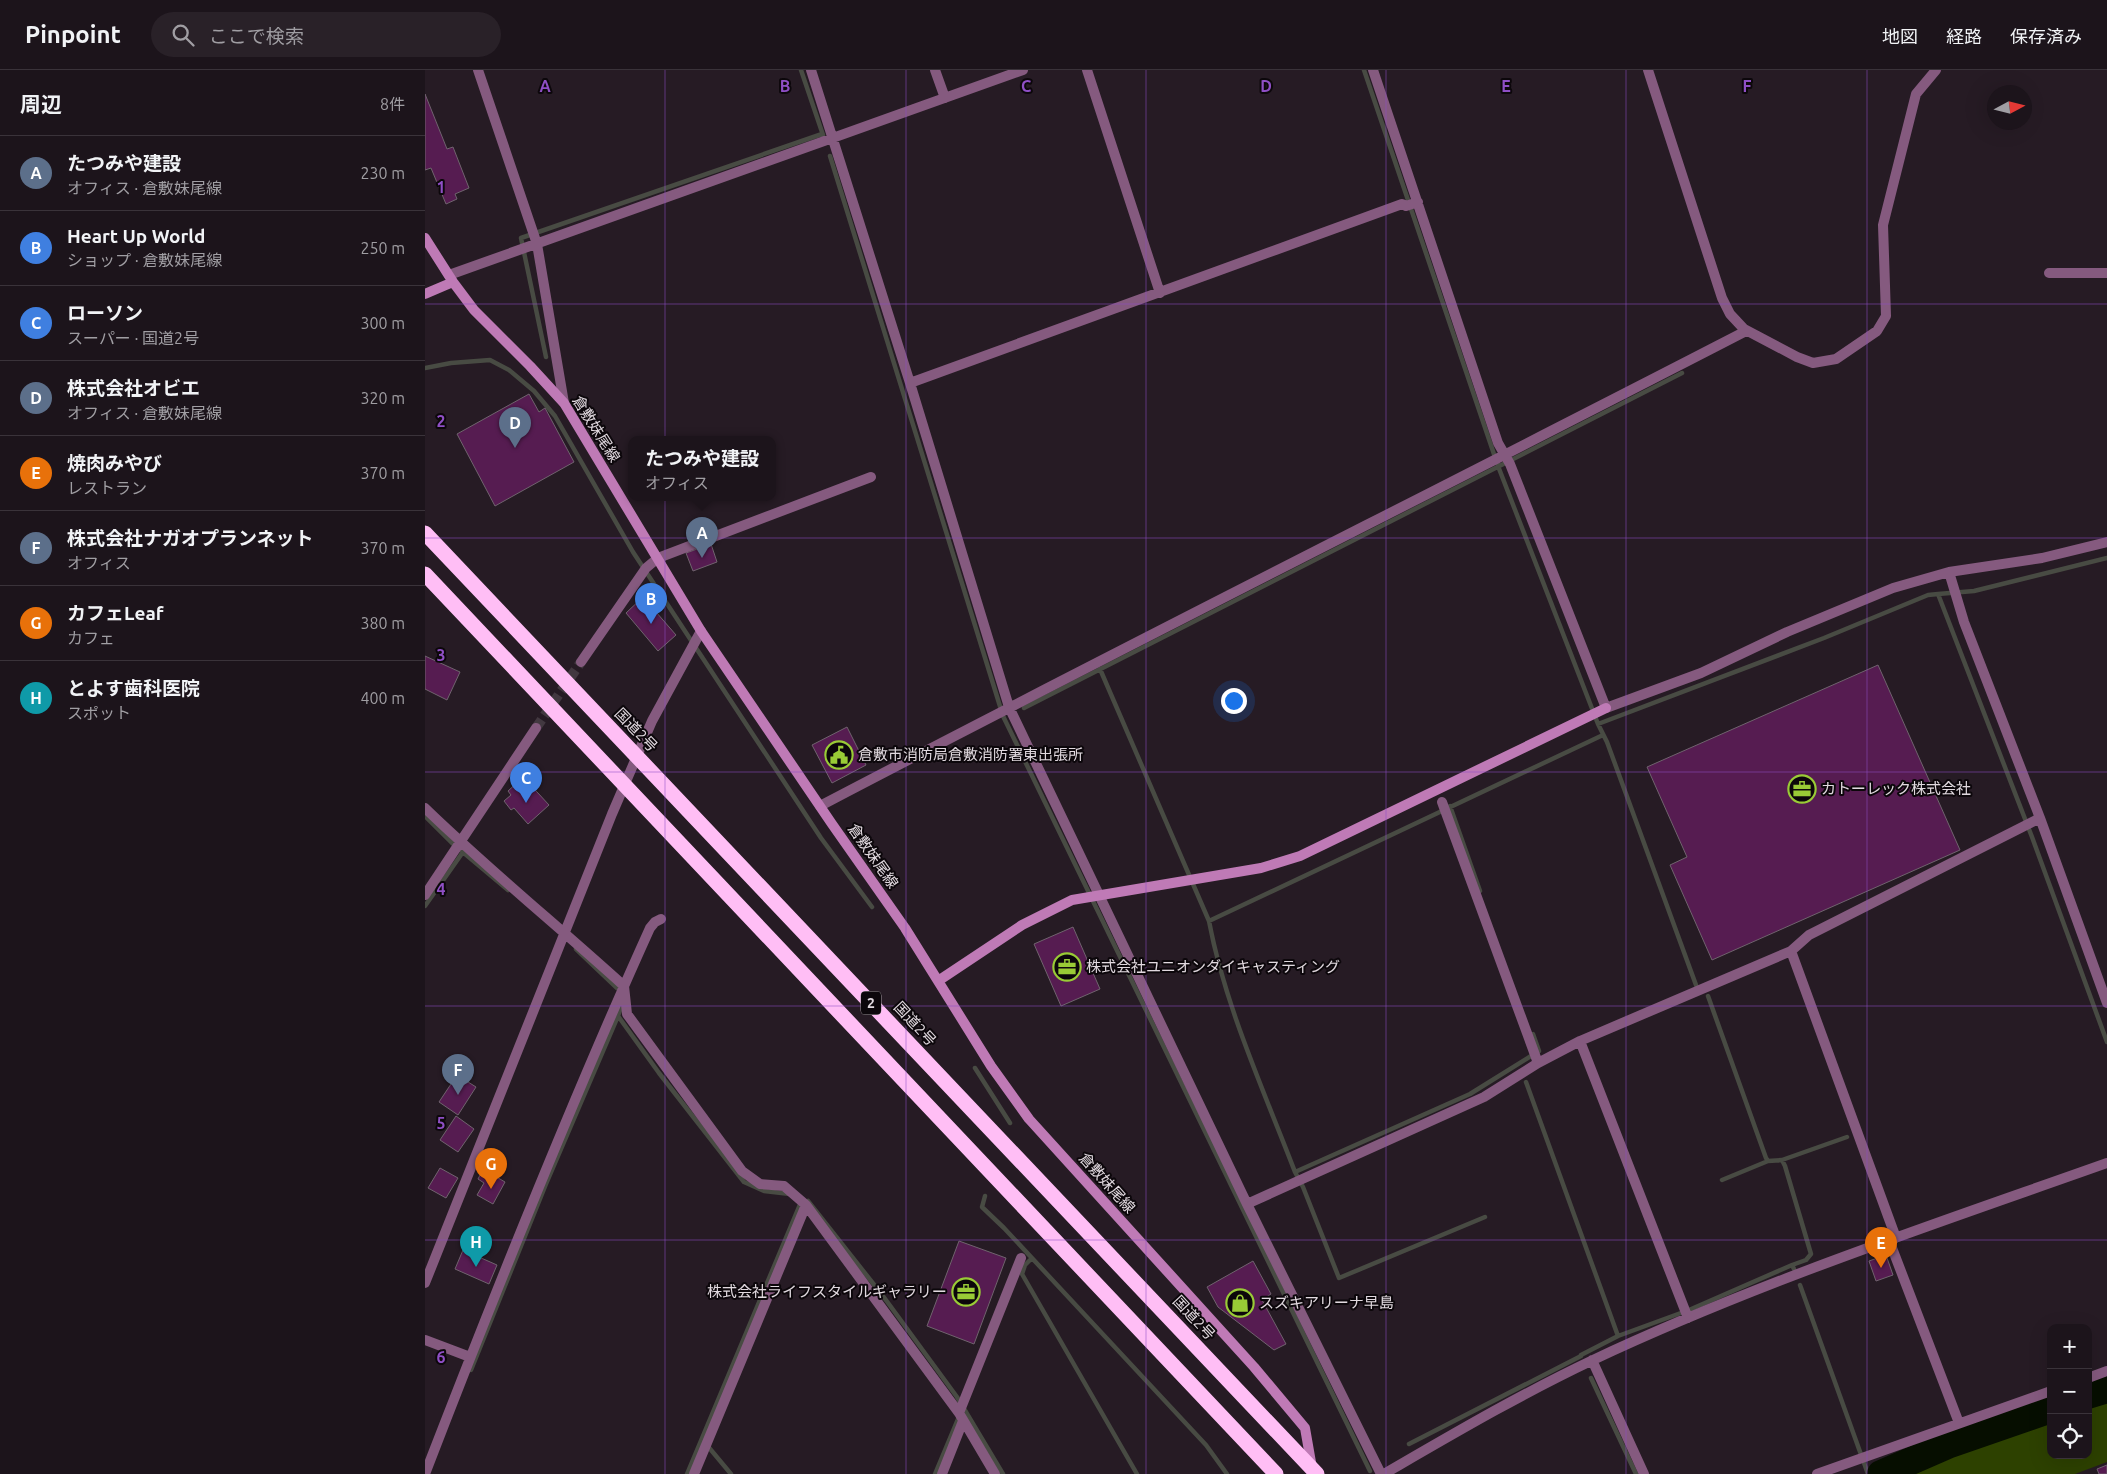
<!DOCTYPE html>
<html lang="ja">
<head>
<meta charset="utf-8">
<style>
  body { margin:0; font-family:Ubuntu,"Noto Sans JP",sans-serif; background:#292128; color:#f1f3f6 }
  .controls { position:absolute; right:15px; bottom:15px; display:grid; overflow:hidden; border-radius:10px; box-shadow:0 5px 20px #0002 }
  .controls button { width:45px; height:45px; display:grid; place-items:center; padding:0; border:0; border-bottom:1px solid #3a333a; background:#1c141b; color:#f1f3f6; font:25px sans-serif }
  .compass { position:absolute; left:1562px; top:15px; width:45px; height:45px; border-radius:50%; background:#1c141b; box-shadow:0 5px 20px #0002; rotate:83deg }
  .you { position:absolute; left:808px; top:630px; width:18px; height:18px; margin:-12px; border:4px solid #fff; border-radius:50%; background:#1a73e8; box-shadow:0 0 0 8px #1a73e833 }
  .badge { display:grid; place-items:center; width:32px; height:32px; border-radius:50%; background:#99cb36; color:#fff; font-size:16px; font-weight:700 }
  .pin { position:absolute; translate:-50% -41px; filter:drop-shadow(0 1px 2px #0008) }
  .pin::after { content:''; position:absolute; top:26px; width:18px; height:15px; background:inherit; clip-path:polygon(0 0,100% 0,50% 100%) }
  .popup { position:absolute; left:203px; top:366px; width:148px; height:65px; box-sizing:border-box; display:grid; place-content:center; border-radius:10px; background:#1c141b; filter:drop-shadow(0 1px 4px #0005); font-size:16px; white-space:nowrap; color:#a09ea3 }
  .popup b { font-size:19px; color:#f1f3f6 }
  .popup::after { content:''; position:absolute; left:50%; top:100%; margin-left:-10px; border:10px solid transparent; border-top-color:#1c141b }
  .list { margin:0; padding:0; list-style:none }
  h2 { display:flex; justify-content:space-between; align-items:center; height:65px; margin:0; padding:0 20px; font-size:21px }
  h2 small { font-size:16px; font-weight:400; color:#a09ea3 }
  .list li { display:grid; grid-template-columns:32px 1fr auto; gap:15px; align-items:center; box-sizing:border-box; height:75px; padding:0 20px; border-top:1px solid #3a333a }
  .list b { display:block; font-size:19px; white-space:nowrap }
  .list p { margin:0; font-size:16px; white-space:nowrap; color:#a09ea3 }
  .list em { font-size:16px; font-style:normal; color:#a09ea3 }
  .icon { flex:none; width:28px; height:28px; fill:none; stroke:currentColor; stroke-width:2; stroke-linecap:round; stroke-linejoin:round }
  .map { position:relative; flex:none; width:1682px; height:1404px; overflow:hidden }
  header { display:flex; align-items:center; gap:30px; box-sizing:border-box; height:70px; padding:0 25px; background:#1c141b; border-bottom:1px solid #3a333a }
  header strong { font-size:24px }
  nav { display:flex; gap:28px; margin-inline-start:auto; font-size:18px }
  .search { width:350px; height:45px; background:#292128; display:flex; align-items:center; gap:12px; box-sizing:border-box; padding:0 18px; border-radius:28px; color:#a09ea3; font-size:19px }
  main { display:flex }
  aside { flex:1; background:#1c141b }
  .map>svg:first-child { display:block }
  .green { fill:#2d4100 }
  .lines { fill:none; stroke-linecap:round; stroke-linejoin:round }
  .stream { stroke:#484b43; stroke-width:4.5 }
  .river { stroke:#060e00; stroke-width:28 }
  .building { fill:#561c51; stroke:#70636e }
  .street-tunnel { stroke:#423840; stroke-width:10; stroke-dasharray:10 5; stroke-linecap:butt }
  .street { stroke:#855a7f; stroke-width:10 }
  .secondary { stroke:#bf7ab6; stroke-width:10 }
  .highway { stroke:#ffbef5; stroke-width:15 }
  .grid { fill:none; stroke:#8f4fc5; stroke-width:1; stroke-opacity:0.55 }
  .labels { text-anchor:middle; stroke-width:4; stroke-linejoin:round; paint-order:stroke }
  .shield { fill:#0c070b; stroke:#a19a9f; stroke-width:1 }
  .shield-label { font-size:14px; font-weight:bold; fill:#e1d9df }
  .street-label { font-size:15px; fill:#e1d9df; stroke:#0c070b }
  .poi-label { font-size:15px; fill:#e1d9df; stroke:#0c070b; text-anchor:start }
  .grid-label { font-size:16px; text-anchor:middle; font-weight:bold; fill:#8f4fc5; stroke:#0c070b; stroke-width:4; stroke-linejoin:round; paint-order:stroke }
</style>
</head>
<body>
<header>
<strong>Pinpoint</strong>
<div class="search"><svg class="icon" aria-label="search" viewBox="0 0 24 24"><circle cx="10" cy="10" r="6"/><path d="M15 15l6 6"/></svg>ここで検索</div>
<nav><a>地図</a><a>経路</a><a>保存済み</a></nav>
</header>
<main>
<aside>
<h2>周辺<small>8件</small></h2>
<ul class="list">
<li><span class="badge" style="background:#5c6f8a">A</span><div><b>たつみや建設</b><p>オフィス · 倉敷妹尾線</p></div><em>230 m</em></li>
<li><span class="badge" style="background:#3f7fe0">B</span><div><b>Heart Up World</b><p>ショップ · 倉敷妹尾線</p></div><em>250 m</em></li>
<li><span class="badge" style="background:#3f7fe0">C</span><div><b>ローソン</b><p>スーパー · 国道2号</p></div><em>300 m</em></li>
<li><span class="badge" style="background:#5c6f8a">D</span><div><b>株式会社オビエ</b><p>オフィス · 倉敷妹尾線</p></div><em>320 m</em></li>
<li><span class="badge" style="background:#e8710a">E</span><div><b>焼肉みやび</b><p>レストラン</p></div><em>370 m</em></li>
<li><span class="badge" style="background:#5c6f8a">F</span><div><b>株式会社ナガオプランネット</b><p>オフィス</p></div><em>370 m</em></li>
<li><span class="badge" style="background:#e8710a">G</span><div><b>カフェLeaf</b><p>カフェ</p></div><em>380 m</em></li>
<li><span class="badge" style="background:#0f9aa8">H</span><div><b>とよす歯科医院</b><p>スポット</p></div><em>400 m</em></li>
</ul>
</aside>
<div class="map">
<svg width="1682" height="1404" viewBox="0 0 1682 1404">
  <rect width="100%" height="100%" fill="#261b24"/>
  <path class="green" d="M 1682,1326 L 1682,1392 L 1650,1404 L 1474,1404 L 1536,1378 L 1626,1346 L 1626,1385 L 1663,1385 L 1663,1332 Z"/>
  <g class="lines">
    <path class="stream" d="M 376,0 L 398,65
      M 939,0 L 1073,396 L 1173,654 L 1182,672 L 1271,915
      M 405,86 L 578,646 L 945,1401
      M 121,287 L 96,168 L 397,64
      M 0,298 L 26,293 L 65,290 L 84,300 L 109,321 L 130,346 L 208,482 L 396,768 L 447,837
      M 1513,524 L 1549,521 L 1682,488
      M 675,599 L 784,851 C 800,936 839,1021 870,1102 L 878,1117 L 914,1208 L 1060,1147
      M 599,638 L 1257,303
      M 1173,654 L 1399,568 L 1503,525 L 1513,524 L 1607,767 L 1682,972
      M 1025,736 L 1055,821
      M 0,746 L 27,773 L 83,820
      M 0,836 L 38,782
      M 784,851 L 1178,665
      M 151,879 L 192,918
      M 1283,926 L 1341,1088 L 1343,1091 L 1357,1090 L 1360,1096 L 1386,1184 L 1381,1190 L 1367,1195 L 1369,1199
      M 196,937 L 193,946 L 234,1003 L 319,1112 L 339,1121 L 365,1124
      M 550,998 L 585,1053
      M 1101,1012 L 1193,1266 L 1156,1285
      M 1357,1090 L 1422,1067
      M 870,1102 L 1045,1024 L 1114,981 L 1108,964
      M 1297,1110 L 1343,1091
      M 560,1126 L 557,1137 L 579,1158 L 781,1375 L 802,1404
      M 383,1131 L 458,1226 L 532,1327 L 578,1404
      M 607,1188 L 600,1195 L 597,1204 L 712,1404
      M 1375,1215 L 1443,1404
      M 1193,1266 L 1264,1240 L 1367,1195
      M 46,1300 L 121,1114 L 193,946
      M 1166,1308 L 1211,1404
      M 281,1374 L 306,1404
      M 984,1374 L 1156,1286
      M 262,1404 L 376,1132
      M 510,1404 L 533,1349"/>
    <path class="river" d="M 1663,1325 L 1682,1319
      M 1456,1404 L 1525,1374 L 1626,1339"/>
  </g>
  <path class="building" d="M 0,24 L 22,79 L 28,77 L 44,118 L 30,124 L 32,129 L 21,134 L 6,98 L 0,100 Z
    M 104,324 L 114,342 L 120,338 L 149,392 L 70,436 L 32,364 Z
    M 286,474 L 292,492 L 268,501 L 261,483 Z
    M 218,527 L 251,565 L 233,581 L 201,543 Z
    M 0,586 L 35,602 L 22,630 L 0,619 Z
    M 1453,595 L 1535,780 L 1287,890 L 1245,795 L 1262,787 L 1222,697 Z
    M 422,657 L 441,695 L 407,713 L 387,675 Z
    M 95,710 L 98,713 L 101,710 L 124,735 L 103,754 L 89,738 L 86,740 L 79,731 L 86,725 L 83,721 Z
    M 648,857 L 675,919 L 636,936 L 609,874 Z
    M 32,1005 L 51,1017 L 33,1045 L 14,1032 Z
    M 31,1046 L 49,1059 L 33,1082 L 15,1070 Z
    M 15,1098 L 33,1108 L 21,1128 L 3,1118 Z
    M 58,1099 L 80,1112 L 68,1134 L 52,1125 L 59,1113 L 53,1109 Z
    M 534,1171 L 581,1188 L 549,1274 L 502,1256 Z
    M 38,1180 L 72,1195 L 64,1214 L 30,1199 Z
    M 1461,1185 L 1468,1205 L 1451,1211 L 1444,1191 Z
    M 828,1191 L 846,1224 L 837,1230 L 861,1274 L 849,1280 L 793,1237 L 782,1217 Z
    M 1682,1395 L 1682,1404 L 1674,1404 L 1672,1399 Z"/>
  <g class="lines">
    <path class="street-tunnel" d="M 111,658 L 156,592"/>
    <path class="street" d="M 53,0 L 112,174 L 139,333
      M 386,0 L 485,313 L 584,637 L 822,1134 L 956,1404
      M 510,0 L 520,28
      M 662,0 L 735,223
      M 948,0 L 1073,373 L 1085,394 L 1181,638 L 1276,603 L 1362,562 L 1468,518 L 1524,502 L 1539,552 L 1615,748 L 1682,933
      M 1223,0 L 1297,228 L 1305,244 L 1319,259 L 1372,287 L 1388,293 L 1411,289 L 1452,261 L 1461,246 L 1458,155 L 1491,24 L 1511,0
      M 1624,203 L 1682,203
      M 24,205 L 598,0
      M 485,313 L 977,134 L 981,136 L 993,132
      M 1524,502 L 1617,488 L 1682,472
      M 156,592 L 221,498 L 233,488 L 446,407
      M 1017,732 L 1113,993
      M 395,736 C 702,575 1013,420 1321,261
      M 0,738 C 64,800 133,856 199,916 L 202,944 L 317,1101 L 335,1114 L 359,1116 L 381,1135 L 534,1343 L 570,1404
      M 0,825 L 111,658
      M 1366,881 L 1471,1168
      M 1155,971 L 1263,1248
      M 822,1134 L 1059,1027 L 1113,993 L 1155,971 L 1366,881 L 1384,865 L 1615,748
      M 1464,1170 L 1534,1353
      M 0,1213 L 187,744 L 227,651 L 276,561
      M 0,1270 L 45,1287
      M 1167,1290 L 1219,1404
      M 1663,1308 L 1682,1301
      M 534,1343 L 596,1188
      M 0,1404 C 71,1220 144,1037 225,858 L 230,852 L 236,849
      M 269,1404 L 381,1135
      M 517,1404 L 538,1351
      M 959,1404 C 1028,1364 1096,1324 1168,1290 C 1334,1212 1510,1154 1682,1093
      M 1392,1404 L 1626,1321"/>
    <path class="secondary" d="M 0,168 L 28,212 L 49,240 L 105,296 L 139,333 L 276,561 L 407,754 L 480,858 L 566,996 L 604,1049 L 829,1297 L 880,1358 L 887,1398
      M 0,224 L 28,212
      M 513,911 L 597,855 L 647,830 L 836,798 L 875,786 L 1181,638"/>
    <path class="highway" d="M 0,463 L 892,1404
      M 0,504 L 851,1404"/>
  </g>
  <path class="grid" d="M 240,0 L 240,1404M 481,0 L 481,1404M 721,0 L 721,1404M 961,0 L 961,1404M 1201,0 L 1201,1404M 1442,0 L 1442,1404M 0,234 L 1682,234M 0,468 L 1682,468M 0,702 L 1682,702M 0,936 L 1682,936M 0,1170 L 1682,1170"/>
  <defs>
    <g id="civic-ring" transform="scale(1.4375)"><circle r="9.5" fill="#0c070b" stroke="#99cb36" stroke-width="1.5"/><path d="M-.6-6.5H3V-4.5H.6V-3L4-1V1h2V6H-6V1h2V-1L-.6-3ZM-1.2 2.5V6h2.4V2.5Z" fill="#99cb36"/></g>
    <g id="office-ring" transform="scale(1.4375)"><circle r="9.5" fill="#0c070b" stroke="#99cb36" stroke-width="1.5"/><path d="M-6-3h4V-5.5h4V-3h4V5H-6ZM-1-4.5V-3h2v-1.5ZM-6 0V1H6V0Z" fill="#99cb36"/></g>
    <g id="shop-ring" transform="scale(1.4375)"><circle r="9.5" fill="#0c070b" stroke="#99cb36" stroke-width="1.5"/><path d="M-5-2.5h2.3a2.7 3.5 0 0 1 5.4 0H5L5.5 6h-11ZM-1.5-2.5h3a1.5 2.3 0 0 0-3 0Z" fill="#99cb36"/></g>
  </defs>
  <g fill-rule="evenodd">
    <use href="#civic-ring" x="414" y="685"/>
    <use href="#office-ring" x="1377" y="719"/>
    <use href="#office-ring" x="642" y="897"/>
    <use href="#office-ring" x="541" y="1222"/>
    <use href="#shop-ring" x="815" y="1233"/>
  </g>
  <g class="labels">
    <rect class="shield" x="436" y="921.5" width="20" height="23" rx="4"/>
    <g class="shield-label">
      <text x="446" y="938">2</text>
    </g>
    <g class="street-label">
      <text transform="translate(171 359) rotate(58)" y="5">倉敷妹尾線</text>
      <text transform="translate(211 660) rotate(46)" y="5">国道2号</text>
      <text transform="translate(448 786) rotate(55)" y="5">倉敷妹尾線</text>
      <text transform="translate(490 954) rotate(47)" y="5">国道2号</text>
      <text transform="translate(682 1113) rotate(48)" y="5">倉敷妹尾線</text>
      <text transform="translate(769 1248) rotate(47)" y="5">国道2号</text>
    </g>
    <g class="poi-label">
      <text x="433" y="690">倉敷市消防局倉敷消防署東出張所</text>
      <text x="1396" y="724">カトーレック株式会社</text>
      <text x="661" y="902">株式会社ユニオンダイキャスティング</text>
      <text x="522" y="1227" text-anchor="end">株式会社ライフスタイルギャラリー</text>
      <text x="834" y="1238">スズキアリーナ早島</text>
    </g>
  </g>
  <g class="grid-label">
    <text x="120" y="22">A</text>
    <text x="360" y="22">B</text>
    <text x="601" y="22">C</text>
    <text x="841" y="22">D</text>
    <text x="1081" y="22">E</text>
    <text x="1322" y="22">F</text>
    <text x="16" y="123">1</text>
    <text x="16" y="357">2</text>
    <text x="16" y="591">3</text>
    <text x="16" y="825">4</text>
    <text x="16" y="1059">5</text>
    <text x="16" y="1293">6</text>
  </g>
</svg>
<div class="controls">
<button>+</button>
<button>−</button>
<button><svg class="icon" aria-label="locate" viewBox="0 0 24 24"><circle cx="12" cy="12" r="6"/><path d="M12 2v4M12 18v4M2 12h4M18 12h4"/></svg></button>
</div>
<svg class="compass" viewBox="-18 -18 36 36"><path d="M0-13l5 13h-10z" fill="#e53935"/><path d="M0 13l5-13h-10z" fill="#a09ea3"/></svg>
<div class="you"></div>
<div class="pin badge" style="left:277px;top:488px;background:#5c6f8a">A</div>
<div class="popup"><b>たつみや建設</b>オフィス</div>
<div class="pin badge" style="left:226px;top:554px;background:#3f7fe0">B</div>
<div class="pin badge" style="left:101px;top:733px;background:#3f7fe0">C</div>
<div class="pin badge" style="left:90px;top:378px;background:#5c6f8a">D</div>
<div class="pin badge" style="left:1456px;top:1198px;background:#e8710a">E</div>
<div class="pin badge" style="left:33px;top:1025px;background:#5c6f8a">F</div>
<div class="pin badge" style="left:66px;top:1119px;background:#e8710a">G</div>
<div class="pin badge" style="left:51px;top:1197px;background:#0f9aa8">H</div>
</div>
</main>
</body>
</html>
